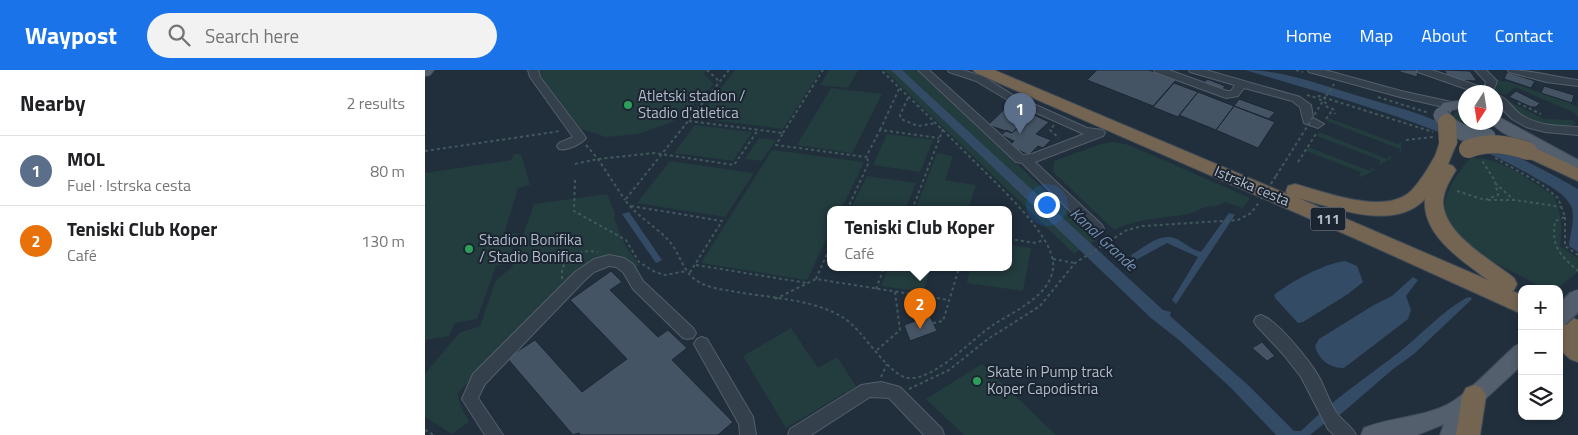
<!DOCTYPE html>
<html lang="en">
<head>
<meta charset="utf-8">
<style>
  body { margin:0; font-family:"Titillium Web",sans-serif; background:#f2f2f2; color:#202124 }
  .controls { position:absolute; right:15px; bottom:15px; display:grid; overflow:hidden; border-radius:10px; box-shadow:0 2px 8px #0003 }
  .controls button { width:45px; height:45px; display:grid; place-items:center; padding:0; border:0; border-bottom:1px solid #e0e0e0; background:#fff; color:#202124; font:25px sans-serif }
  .compass { position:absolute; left:1033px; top:15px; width:45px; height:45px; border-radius:50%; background:#fff; box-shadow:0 2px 8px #0003; rotate:192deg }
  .you { position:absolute; left:621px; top:134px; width:18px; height:18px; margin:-12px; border:4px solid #fff; border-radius:50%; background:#1a73e8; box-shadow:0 0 0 8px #1a73e833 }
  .badge { display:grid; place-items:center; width:32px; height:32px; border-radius:50%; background:#1a73e8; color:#fff; font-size:16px; font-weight:700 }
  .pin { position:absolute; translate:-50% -41px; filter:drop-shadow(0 1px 2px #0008) }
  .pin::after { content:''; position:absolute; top:26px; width:18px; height:15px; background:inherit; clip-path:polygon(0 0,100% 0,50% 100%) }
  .popup { position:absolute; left:402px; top:136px; width:185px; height:65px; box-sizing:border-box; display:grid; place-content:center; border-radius:10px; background:#fff; filter:drop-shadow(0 1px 4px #0005); font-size:16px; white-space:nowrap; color:#757577 }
  .popup b { font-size:19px; color:#202124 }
  .popup::after { content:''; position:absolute; left:50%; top:100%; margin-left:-10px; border:10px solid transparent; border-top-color:#fff }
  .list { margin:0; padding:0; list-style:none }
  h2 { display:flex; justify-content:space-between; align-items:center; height:65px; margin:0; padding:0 20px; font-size:21px }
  h2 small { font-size:16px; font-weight:400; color:#757577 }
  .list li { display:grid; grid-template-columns:32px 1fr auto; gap:15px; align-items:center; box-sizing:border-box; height:70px; padding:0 20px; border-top:1px solid #e0e0e0 }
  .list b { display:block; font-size:19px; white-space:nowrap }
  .list p { margin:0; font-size:16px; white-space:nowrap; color:#757577 }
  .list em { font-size:16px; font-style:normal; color:#757577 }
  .icon { flex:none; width:28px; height:28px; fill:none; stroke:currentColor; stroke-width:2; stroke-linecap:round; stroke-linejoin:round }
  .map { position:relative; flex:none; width:1153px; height:365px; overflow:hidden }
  header { display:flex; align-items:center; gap:30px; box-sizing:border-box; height:70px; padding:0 25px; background:#1a73e8; color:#fff }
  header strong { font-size:24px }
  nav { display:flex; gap:28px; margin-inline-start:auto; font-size:18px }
  .search { width:350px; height:45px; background:#f2f2f2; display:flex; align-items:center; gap:12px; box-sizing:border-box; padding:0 18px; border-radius:28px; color:#757577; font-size:19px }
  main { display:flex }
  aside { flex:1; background:#fff }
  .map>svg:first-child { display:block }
  .green { fill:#233c3e }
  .water { fill:#344b65 }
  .building { fill:#455464; stroke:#1d2734 }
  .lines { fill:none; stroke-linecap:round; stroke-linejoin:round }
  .minor-casing { stroke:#545e6b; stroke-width:2 }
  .major-casing { stroke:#424c59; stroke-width:2 }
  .highway-casing { stroke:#414b58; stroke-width:2 }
  .path { stroke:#41595b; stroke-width:2; stroke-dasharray:3 3; stroke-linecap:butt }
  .minor { fill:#35404d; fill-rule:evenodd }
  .major { fill:#535f6d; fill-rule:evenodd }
  .highway { fill:#746552; fill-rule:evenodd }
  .major-bridge-far1-casing { stroke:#424c59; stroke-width:17; stroke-linecap:butt }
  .major-bridge-casing { stroke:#424c59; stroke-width:22; stroke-linecap:butt }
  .highway-bridge-casing { stroke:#414b58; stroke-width:19; stroke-linecap:butt }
  .path-bridge { stroke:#41595b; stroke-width:2; stroke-dasharray:3 3; stroke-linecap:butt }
  .major-bridge-far1 { stroke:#535f6d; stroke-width:15 }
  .major-bridge { stroke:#535f6d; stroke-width:19 }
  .highway-bridge { stroke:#746552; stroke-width:18 }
  .leisure-dot { fill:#2e9e5b; stroke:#1b2532; stroke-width:2 }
  .labels { text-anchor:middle; stroke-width:4; stroke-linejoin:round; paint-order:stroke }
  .shield { fill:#1b2532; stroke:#848e9c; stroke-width:1 }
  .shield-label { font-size:14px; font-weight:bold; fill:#b1bbc9 }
  .poi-label { font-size:15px; fill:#b1bbc9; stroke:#1b2532; text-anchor:start }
  .street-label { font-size:15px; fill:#b1bbc9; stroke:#1b2532 }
  .water-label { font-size:16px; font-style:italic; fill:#708dae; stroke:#1b2532 }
</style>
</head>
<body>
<header>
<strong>Waypost</strong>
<div class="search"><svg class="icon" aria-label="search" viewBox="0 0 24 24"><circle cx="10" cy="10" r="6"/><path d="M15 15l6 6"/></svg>Search here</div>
<nav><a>Home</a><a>Map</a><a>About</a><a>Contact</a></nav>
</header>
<main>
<aside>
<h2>Nearby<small>2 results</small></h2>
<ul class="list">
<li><span class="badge" style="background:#5c6f8a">1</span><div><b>MOL</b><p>Fuel · Istrska cesta</p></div><em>80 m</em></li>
<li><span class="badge" style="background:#e8710a">2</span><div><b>Teniski Club Koper</b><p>Café</p></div><em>130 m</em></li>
</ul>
</aside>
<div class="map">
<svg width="1153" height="365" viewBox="0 0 1153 365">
  <rect width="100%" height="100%" fill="#212f3d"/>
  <path class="green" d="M 111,0 L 285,0 L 278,3 L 288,13 L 285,19 L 276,23 L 266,39 L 245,53 L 213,64 L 181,67 L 156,59 Z
    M 310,0 L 396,0 L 358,59 L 273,48 Z
    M 404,0 L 433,0 L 423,18 L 395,15 Z
    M 459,0 L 466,0 L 655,180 L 649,184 Z
    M 477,0 L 491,0 L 672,169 L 666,174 Z
    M 1071,10 L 1081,12 L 1082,11 L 1145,33 L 1152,37 L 1153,28 L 1153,47 L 1150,43 L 1090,17 L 1080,25 L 1071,23 L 1070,21 Z
    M 406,18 L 457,24 L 427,83 L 372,75 Z
    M 1083,31 L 1119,49 L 1147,50 L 1151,53 C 1141,63 1114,56 1102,51 C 1095,47 1087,38 1083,31 Z
    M 1034,40 L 1040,40 L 1040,52 L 1063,53 L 1063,56 C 1053,65 1038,56 1029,49 L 1028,43 Z
    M 903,48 L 973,74 L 976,71 L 976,82 L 974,83 L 975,79 L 902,51 Z
    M 270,55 L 327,62 L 308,91 L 249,83 Z
    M 894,62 L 962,89 L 965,85 L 967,88 L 954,95 L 955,90 L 892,66 Z
    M 462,64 L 508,70 L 495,102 L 448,95 Z
    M 334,68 L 351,70 L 337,91 L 320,89 Z
    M 689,72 L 704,75 L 825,128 L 818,138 L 800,132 C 792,138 787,135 778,138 C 774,139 771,142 767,143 C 741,149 714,147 689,160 L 628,102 L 629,91 L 676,74 Z
    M 883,77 L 945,101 L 947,98 L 950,100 L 936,107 L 934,106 L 936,102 L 881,81 Z
    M 347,80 L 439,92 L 416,140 L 406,140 L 406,160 L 382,210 L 276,193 Z
    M 512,83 L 528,86 L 520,110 L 551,115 L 543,140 L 490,140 Z
    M 89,84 L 96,84 L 105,115 L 93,118 L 79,164 L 93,163 L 83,193 L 71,196 L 52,249 L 30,253 L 24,266 L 0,270 L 0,103 L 86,90 Z
    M 1045,88 C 1075,86 1105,110 1129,126 C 1136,142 1138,158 1135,176 L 1153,188 L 1153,202 L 1132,219 L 1120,219 L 1057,186 L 1035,168 L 1018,140 C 1022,118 1031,105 1045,88 Z
    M 245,91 L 328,103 L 329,103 L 300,147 L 212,133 Z
    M 442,106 L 491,113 L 480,140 L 425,140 Z
    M 182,124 L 190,144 L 189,149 L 201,177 L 214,195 L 205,206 L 196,197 L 185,193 L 151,203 L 132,219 L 32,324 L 37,339 L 44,352 L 27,364 L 0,347 L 0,304 L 34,263 L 55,256 L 71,210 L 87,197 L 109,134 Z
    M 584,175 L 606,178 L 598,221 L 542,213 L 545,198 L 584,198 Z
    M 463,198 L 506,198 L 498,222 L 456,216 Z
    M 366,258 L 393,298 L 412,287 L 431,316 L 361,358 L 318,286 Z
    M 557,294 L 631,365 L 539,365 L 501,329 Z"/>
  <path class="water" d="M 466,0 L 477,0 L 738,240 L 746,242 L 745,246 L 823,315 L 869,361 L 876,361 C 905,332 939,309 972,284 C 995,266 1015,243 1041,228 L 1045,227 L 1047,229 L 989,284 L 968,299 L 916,344 L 910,345 L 885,365 L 851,365 L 805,317 L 754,270 L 726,248 Z
    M 820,0 C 857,0 895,14 930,25 C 953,32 977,38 999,46 C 1053,67 1103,90 1153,119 L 1153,182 L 1144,176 C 1145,165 1150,149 1147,138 C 1141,123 1122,115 1109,107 C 1019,55 919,30 820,0 Z
    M 204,142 L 237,190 L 231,193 L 197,144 Z
    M 804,143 L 810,145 L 751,234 L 747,230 L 773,187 L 742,173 L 709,191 L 706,185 C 719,178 735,161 752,169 C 761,174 766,179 776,182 Z
    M 920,191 L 932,196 L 938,212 L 923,224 L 878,252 L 873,253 L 851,229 L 849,225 C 867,211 898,194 920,191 Z
    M 988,207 L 993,210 L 981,226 L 986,240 L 983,249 L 919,298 C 904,298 894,290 890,276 L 894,269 L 949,235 L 967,226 Z"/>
  <path class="building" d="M 672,0 L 724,0 L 751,10 L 728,36 L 662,10 Z
    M 975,0 L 993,0 L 992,7 L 975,2 Z
    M 1019,0 L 1045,1 L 1052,11 L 1025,10 Z
    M 1082,2 L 1110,11 L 1106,18 L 1079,9 Z
    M 782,9 L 800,16 L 797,20 L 779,13 Z
    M 749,13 L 773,22 L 753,47 L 728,37 Z
    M 1119,16 L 1149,25 L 1147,33 L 1116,23 Z
    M 1091,21 L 1115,33 L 1111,37 L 1106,37 L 1084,27 Z
    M 773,22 L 809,36 L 791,60 L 754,45 Z
    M 592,27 L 603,32 L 587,47 L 599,52 L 587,63 L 563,55 Z
    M 814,29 L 850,42 L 844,49 L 809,36 Z
    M 809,36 L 850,52 L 833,78 L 791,60 Z
    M 607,44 L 624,52 L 611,64 L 626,70 L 618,78 L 613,76 L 604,85 L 584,76 L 589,71 L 576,65 L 582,60 L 587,63 Z
    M 186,201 L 197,212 L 185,220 L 233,267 L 243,260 L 262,278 L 247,290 L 308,352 L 293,365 L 155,365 L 154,363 L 148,365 L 82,288 L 110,270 L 157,322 L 202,289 L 145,230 Z
    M 487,227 L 497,229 L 493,242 L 483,240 Z
    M 505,246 L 512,261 L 485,271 L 479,255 Z
    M 837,272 L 850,286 L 842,291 L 827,278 Z"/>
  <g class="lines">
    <g class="minor-casing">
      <path id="minor" d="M 103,0 L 113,0 L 115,7 L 159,65 L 161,68 C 156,74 142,81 134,79 L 132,76 L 134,73 L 148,67 L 105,7 Z
        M 493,0 L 504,0 L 598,85 L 607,84 L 659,64 L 596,36 L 594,34 L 596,32 L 604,32 L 662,58 L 678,60 L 680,63 L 678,66 L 610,92 L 677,155 L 679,159 L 677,163 L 667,163 L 597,93 L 591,92 Z
        M 523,0 L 538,0 L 559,7 L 596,30 L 590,33 L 586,32 L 551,11 L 524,2 Z
        M 729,0 L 744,0 L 802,21 L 806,21 L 810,15 L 765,2 L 764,0 L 781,0 L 875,27 L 886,35 L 888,48 L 899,54 L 893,58 L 879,53 L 875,37 L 867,31 L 819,18 L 813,26 L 801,28 L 730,2 Z
        M 883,0 L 900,0 L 976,21 L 1031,33 L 1033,35 L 1027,39 L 975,27 L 884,2 Z
        M 992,0 L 1007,0 L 1059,18 L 1061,12 L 1050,0 L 1061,0 L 1072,11 L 1068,22 L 1050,22 L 993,2 Z
        M 1083,0 C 1106,0 1129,7 1153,10 L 1153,16 L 1121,12 L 1084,2 Z
        M 1070,24 C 1082,27 1086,37 1095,44 C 1112,56 1133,56 1153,57 L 1153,65 L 1120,62 L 1101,57 L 1087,49 L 1070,32 Z
        M 184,185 L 199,188 L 208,194 L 218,211 L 268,258 L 271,263 L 268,268 L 263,269 L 258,268 L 208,219 L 198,202 L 191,197 L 184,196 L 169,202 L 160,210 L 60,314 L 53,328 L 78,365 L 60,365 L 37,329 L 48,304 L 150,202 L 169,189 Z
        M 836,245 C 852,250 885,291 894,307 C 900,318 904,331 911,342 C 917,351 927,356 931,365 L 909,365 L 903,359 L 876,307 L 858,284 L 831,255 L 829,251 L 831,247 Z
        M 277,267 L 282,269 L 328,347 L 331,365 L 315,365 L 314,354 L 269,274 L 272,269 Z
        M 456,312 L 475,317 L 517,359 L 519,365 L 499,365 L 464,328 L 445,327 L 386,365 L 363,365 L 365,359 L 436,315 Z"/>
    </g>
    <g class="major-casing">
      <path id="major" d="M 0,0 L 9,0 L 5,5 L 0,6 Z
        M 1040,30 L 1040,38 L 1027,40 L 1021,48 L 1011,48 L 1009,45 L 1018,33 Z
        M 1070,45 L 1153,90 L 1153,102 L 1077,62 L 1064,52 L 1070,52 Z
        M 1097,273 L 1097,295 L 1045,343 L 1037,365 L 1015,365 L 1019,354 L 992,365 L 936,365 L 939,358 C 968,346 1003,348 1030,330 C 1049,317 1072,292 1090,276 Z"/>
    </g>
    <g class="highway-casing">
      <path id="highway" d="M 548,0 L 569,0 L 862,124 L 861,121 L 863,116 L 870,114 C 900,122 960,146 986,121 C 995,112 1004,97 1010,86 C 1013,80 1013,74 1017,68 L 1023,66 L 1029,68 L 1032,72 L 1023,94 L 1028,96 L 1031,100 C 1025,110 1018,121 1018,133 C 1020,165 1066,190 1089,208 L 1092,214 L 1089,220 L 1087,221 L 1097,225 L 1097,244 L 929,168 L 551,3 ZM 873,128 C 910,138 969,162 1000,129 C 997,166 1038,191 1063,210 Z
        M 1103,75 L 1153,98 L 1153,111 L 1097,85 L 1094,81 L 1097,77 Z
        M 1134,243 L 1153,250 L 1153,292 L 1145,289 L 1134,279 Z
        M 1049,315 L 1057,318 L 1061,326 L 1055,365 L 1031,365 L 1037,326 L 1041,318 Z"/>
    </g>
    <path class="path" d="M 282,0 L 295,12
      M 304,0 L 200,130 C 212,147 231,156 244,171 C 254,182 257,198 268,208 C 279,217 293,219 306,221 C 342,228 387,228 419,248 C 438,260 464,307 484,308 C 510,310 547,269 568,255 C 589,241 624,227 628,199 C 630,182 616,164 607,152 C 590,131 570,112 551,93 C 520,62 488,31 456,0
      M 871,0 L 878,2
      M 882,25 L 892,28 L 894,26 L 1008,62
      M 901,26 L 909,14
      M 953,27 L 1004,43
      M 483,28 L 475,45 L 476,49 L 493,56 L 511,53
      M 894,29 L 901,33 L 900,36 L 908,39 L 910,44
      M 1093,33 L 1116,44
      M 901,49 L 908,39
      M 264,51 L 358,63 L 351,75 L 441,87 L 455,60 L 514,68
      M 629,55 L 625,60 L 634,68
      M 455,60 L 474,19
      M 358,63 L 398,0
      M 981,70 L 1008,67
      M 161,75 L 173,89 L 200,130
      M 0,81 L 136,61
      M 1070,88 L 1116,114 L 1133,128 L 1140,147 L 1130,151 C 1126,177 1135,185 1153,201
      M 873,92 L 891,64
      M 150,94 L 173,89 L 229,83 L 309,95 L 333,60
      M 851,106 L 880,60
      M 150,110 L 149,141 L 201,170 L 214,192 L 230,202 L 240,205 L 262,201
      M 1070,113 L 1089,130
      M 1032,121 L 1060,130 L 1073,125 L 1070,111 L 1056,89
      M 1063,130 L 1090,130 L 1137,137
      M 206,136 L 297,151 L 264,204
      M 422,140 L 444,92 L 441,87
      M 487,140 L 518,59
      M 1140,147 L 1140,176 L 1153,185
      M 584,169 L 611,173 L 618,170
      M 628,189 L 650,193
      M 271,195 L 382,213
      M 137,209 L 137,199 L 144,185 L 163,181 L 173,182
      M 391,209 L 406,175
      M 451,219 L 459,198
      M 350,229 L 391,209 L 524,230
      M 508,253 L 518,251 L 534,198
      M 452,280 L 475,260 L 470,222
      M 456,307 L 462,294
      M 484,319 L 524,300 L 563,269 L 615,236 L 650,193 L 702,160 L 718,156 L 813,150 L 826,143 L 835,131
      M 0,360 L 9,365"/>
    <use href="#minor" class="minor"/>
    <use href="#major" class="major"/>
    <use href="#highway" class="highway"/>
    <g class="major-bridge-far1-casing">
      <path id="major-bridge-far1" d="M 1016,45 C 1027,61 1044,67 1063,66"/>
    </g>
    <g class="major-bridge-casing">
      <path id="major-bridge" d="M 1134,247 L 1153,229"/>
    </g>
    <g class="highway-bridge-casing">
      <path id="highway-bridge" d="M 1022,53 L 1023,72
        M 1043,79 C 1064,71 1082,74 1103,81"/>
    </g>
    <path class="path-bridge" d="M 880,60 L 901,26
      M 836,129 L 851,106"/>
    <use href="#major-bridge-far1" class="major-bridge-far1"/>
    <use href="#major-bridge" class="major-bridge"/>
    <use href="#highway-bridge" class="highway-bridge"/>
  </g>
  <g class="leisure-dot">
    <circle cx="203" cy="35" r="5"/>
    <circle cx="44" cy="179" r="5"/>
    <circle cx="552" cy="311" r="5"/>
  </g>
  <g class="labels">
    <rect class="shield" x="885.5" y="137.5" width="35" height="23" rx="4"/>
    <g class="shield-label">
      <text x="903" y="154">111</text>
    </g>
    <g class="poi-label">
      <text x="213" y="31">Atletski stadion /<tspan x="213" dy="17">Stadio d'atletica</tspan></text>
      <text x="54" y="175">Stadion Bonifika<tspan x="54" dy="17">/ Stadio Bonifica</tspan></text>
      <text x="562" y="307">Skate in Pump track<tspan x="562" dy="17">Koper Capodistria</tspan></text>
    </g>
    <g class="street-label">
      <text transform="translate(827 116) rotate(23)" y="5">Istrska cesta</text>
    </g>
    <g class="water-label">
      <text transform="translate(679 169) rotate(43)" y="6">Kanal Grande</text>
    </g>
  </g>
</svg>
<div class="controls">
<button>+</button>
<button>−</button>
<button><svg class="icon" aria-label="layers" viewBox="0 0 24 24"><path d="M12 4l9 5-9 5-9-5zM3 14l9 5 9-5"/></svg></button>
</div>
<svg class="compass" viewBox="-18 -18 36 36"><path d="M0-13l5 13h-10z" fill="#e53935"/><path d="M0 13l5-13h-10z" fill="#757577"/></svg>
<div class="you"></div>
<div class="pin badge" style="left:595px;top:64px;background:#5c6f8a">1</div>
<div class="pin badge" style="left:495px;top:259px;background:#e8710a">2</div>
<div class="popup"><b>Teniski Club Koper</b>Café</div>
</div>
</main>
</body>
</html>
